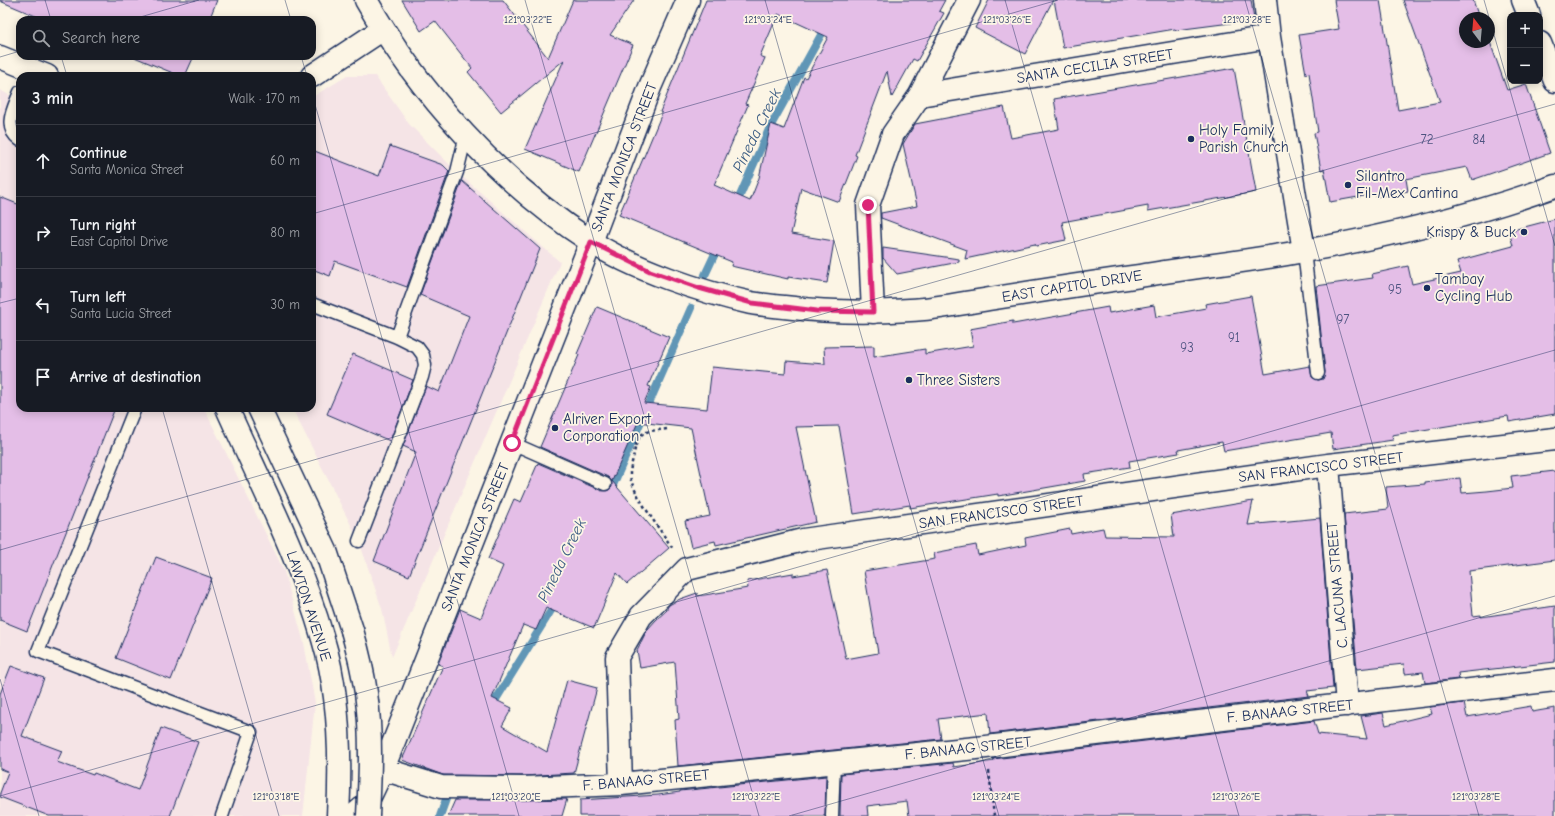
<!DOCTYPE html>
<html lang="en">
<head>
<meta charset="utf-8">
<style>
  body { margin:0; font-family:"Comic Neue",sans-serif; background:#242831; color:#f1f3f6 }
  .controls { position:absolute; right:12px; top:12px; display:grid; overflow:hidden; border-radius:8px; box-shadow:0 2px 10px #0003 }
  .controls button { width:36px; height:36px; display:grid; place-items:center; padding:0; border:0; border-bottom:1px solid #363941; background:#171b24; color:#f1f3f6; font:20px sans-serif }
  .compass { position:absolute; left:1459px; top:12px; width:36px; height:36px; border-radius:50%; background:#171b24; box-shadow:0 2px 10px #0003; rotate:344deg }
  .stop { position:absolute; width:12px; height:12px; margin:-9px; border:3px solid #db2777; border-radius:50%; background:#fff }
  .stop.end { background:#db2777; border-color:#fff; box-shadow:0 1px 4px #0008 }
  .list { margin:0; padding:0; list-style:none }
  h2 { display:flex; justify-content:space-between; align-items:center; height:52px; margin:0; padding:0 16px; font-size:17px }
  h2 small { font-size:13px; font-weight:400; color:#9ea1a6 }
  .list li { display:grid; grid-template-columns:26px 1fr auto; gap:12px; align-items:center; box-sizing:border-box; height:72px; padding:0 16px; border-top:1px solid #363941 }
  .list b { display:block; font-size:15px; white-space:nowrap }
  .list p { margin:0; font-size:13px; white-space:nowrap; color:#9ea1a6 }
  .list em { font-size:13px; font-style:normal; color:#9ea1a6 }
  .icon { flex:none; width:22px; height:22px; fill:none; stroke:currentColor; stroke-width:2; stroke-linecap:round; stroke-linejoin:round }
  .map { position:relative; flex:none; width:1555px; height:816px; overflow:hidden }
  .search { position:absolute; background:#171b24; box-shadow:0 2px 10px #0003; left:16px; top:16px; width:300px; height:44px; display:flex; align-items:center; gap:10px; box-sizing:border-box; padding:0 14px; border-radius:12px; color:#9ea1a6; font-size:15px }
  .panel { position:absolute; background:#171b24; box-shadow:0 2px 10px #0003; left:16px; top:72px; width:300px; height:340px; border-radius:12px }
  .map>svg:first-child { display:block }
  .built { fill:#f5e4e6 }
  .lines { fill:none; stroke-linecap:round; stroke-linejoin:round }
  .stream { stroke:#6196b6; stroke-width:8 }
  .building { fill:#e4bee7; stroke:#1b2f5e; fill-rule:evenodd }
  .service-casing { stroke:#1b2f5e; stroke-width:15 }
  .minor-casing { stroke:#1b2f5e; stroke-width:25 }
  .tertiary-casing { stroke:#1b2f5e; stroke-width:25 }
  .secondary-casing { stroke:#1b2f5e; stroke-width:25 }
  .path { stroke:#1b2f5e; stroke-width:2.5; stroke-dasharray:3 3; stroke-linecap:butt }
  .service { stroke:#fcf5e5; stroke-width:12 }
  .minor { stroke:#fcf5e5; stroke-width:22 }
  .tertiary { stroke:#fcf5e5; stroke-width:22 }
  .secondary { stroke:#fcf5e5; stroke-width:22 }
  .secondary-bridge-casing { stroke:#1b2f5e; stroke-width:25; stroke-linecap:butt }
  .secondary-bridge { stroke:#fcf5e5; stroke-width:22 }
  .route { stroke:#db2777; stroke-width:5 }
  .ticks { fill:none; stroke:#1b2f5e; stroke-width:1; stroke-opacity:0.45 }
  .poi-dot { fill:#1b2f5e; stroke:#fcf5e5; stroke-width:1.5 }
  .labels { text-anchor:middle; stroke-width:3.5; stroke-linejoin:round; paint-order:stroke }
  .number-label { font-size:13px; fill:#4d5380 }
  .street-label { font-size:15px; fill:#1b2f5e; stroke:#fcf5e5 }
  .poi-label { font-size:15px; fill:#1b2f5e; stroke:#fcf5e5; text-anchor:start }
  .water-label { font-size:16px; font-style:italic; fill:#385a82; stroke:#fcf5e5 }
  .ticks-label { font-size:10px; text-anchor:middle; fill:#1b2f5e; stroke:#fcf5e5; stroke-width:3.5; stroke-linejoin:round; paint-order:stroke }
</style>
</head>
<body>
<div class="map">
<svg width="1555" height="816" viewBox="0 0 1555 816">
  <rect width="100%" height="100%" fill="#fcf5e5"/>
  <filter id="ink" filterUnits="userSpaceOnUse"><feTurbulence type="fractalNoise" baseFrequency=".025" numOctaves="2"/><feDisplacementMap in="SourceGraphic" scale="8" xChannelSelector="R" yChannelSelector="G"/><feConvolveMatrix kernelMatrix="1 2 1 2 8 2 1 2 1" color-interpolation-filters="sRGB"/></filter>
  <g filter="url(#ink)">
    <path class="built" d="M 347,76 L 375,76 L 409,124 L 457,172 L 560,262 L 392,657 L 382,609 L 359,541 L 292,408 L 312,408 L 312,97 Z
      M 0,90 L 20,101 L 20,408 L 204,408 L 284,571 L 304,643 L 315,703 L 303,816 L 0,816 Z"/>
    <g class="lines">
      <path class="stream" d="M 735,207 L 770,127 L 826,26
        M 705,275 L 719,245
        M 610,492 L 691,308
        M 490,709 L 557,601
        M 440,816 L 450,788"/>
    </g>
    <path class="building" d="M 0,0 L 217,0 L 209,20 L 45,20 L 0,1 Z
      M 402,0 L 503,0 L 548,58 L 573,0 L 634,0 L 610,35 L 633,45 L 579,172 L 525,149 L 564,60 L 501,112 L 468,72 L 472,68 L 435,21 L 421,31 Z
      M 706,0 L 945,0 L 939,11 L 944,13 L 917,61 L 913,59 L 892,97 L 887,71 L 855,155 L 857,156 L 839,202 L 801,188 L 791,234 L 834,241 L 827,283 L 788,277 L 788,279 L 731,266 L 732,262 L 619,215 L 645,154 L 662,113 L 660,112 ZM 778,14 L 828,37 L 806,78 L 804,77 L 784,129 L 771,124 L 759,178 L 750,201 L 714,185 L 748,105 L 745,104 L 765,58 L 760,56 Z
      M 989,0 L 1053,0 L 1025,54 L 975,28 Z
      M 1054,0 L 1251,0 L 1254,20 L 1176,30 L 1175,29 L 1063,48 Z
      M 1334,0 L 1380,0 L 1398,110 L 1440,102 L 1403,0 L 1473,0 L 1479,18 L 1465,18 L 1465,42 L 1487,42 L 1487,44 L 1490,42 L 1507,90 L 1526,84 L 1550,153 L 1472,180 L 1467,167 L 1406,179 L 1408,191 L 1376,197 L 1375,194 L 1330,202 L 1324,169 L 1321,170 L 1314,133 L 1318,132 L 1309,73 L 1306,74 L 1299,35 L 1339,29 Z
      M 132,56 L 194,56 L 185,76 L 180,76 Z
      M 1234,68 L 1256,192 L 1148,211 L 1148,206 L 1062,222 L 1066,240 L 1036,246 L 1035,244 L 965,259 L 967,250 L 881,218 L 881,213 L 917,206 L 903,144 L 915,124 L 1004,107 L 1011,138 L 1059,129 L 1054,99 Z
      M 390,146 L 443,165 L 449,171 L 407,287 L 335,261 L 330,276 L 312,269 L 312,150 L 379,176 Z
      M 462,181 L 540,249 L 409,576 L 374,561 L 416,452 L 403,446 L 426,386 L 439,392 L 469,316 L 420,295 Z
      M 0,197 L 20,205 L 20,408 L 115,408 L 27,631 L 0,620 Z
      M 1555,219 L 1555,414 L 1509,422 L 1508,416 L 1392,435 L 1393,440 L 1333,449 L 1331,433 L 1224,451 L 1222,442 L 1178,450 L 1179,453 L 1129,461 L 1130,467 L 1084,474 L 1085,481 L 998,496 L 998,494 L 910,508 L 910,505 L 854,514 L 839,426 L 796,427 L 816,522 L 716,545 L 715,541 L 691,547 L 685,521 L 710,516 L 691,428 L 638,422 L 612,481 L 669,548 L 627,584 L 617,573 L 594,628 L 546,608 L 536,630 L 523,625 L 492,698 L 512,708 L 502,726 L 547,752 L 567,680 L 597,688 L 574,773 L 523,776 L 443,775 L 402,760 L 443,666 L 438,664 L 460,609 L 481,618 L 503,566 L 488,559 L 514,499 L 521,502 L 538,463 L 602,491 L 609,490 L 612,487 L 611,480 L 608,477 L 540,447 L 579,355 L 577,354 L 597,307 L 669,337 L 648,386 L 651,387 L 644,403 L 707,409 L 712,367 L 785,374 L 786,361 L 825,364 L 824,347 L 874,346 L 874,357 L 925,349 L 925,354 L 973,346 L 970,329 L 1013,321 L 1013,324 L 1108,307 L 1109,313 L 1154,305 L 1156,317 L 1206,308 L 1205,304 L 1251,296 L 1265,374 L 1310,366 L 1312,377 L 1318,380 L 1323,379 L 1325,372 L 1316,286 L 1373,278 L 1372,274 L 1408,266 L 1412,284 L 1461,273 L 1457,261 L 1513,246 L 1509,231 Z
      M 883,248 L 959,259 L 959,262 L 897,274 L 883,258 Z
      M 353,354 L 413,380 L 390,441 L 327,414 Z
      M 1555,471 L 1555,560 L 1469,571 L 1473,616 L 1481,615 L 1481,617 L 1555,606 L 1555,662 L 1458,673 L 1459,679 L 1425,683 L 1423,672 L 1405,674 L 1404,664 L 1357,669 L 1344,514 L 1388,509 L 1386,487 L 1425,484 L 1425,482 L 1460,478 L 1462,493 L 1487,491 L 1513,488 L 1511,476 Z
      M 1253,501 L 1248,525 L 1320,518 L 1333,688 L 1307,691 L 1309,696 L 990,734 L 988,713 L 938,719 L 941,739 L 678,766 L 675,720 L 679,719 L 675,662 L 640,668 L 637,650 L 647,630 L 656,620 L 667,610 L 667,608 L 669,605 L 680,599 L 697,593 L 698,596 L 748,588 L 747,581 L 793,573 L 793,576 L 827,570 L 846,659 L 878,653 L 864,571 L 935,559 L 934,553 L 976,545 L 978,555 L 1026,545 L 1025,538 L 1070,529 L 1071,534 L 1103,528 L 1105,536 L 1174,537 L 1171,515 Z
      M 156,557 L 212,578 L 171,680 L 116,658 Z
      M 11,666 L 44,678 L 22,736 L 62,751 L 57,762 L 93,775 L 94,773 L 138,790 L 161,728 L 198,742 L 170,816 L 49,816 L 0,797 L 0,793 L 8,772 L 0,769 L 0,694 Z
      M 1464,703 L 1467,717 L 1531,706 L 1532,712 L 1555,708 L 1555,816 L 909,816 L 907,801 L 867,806 L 868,816 L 840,816 L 841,774 L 953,763 L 954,767 L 994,761 L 993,759 L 1314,721 L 1318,734 L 1367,739 L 1361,716 L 1383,713 L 1386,725 L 1432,714 L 1430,707 Z
      M 826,776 L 825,816 L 580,816 L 580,800 L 658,795 L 680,792 L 680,791 Z
      M 567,799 L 562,816 L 448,816 L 455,800 L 523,800 Z"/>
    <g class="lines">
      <g class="service-casing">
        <path id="service" d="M 20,92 C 14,108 2,127 20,140
          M 1304,251 L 1318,373
          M 312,304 L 397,337 L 417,347 L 423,355 L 425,365 L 422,377 L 359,541
          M 397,337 L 457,172 L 466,135
          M 135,408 L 38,651 L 251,732 L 222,816
          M 512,443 L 605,484
          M 832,816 L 834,761"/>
      </g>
      <g class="minor-casing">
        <path id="minor" d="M 1265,0 L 1269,37 L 1304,251
          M 1523,0 L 1529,15
          M 1540,43 L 1555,81
          M 920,95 L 1269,37
          M 873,312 L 868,205 L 893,134 L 920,95 L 969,0
          M 1328,465 L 1347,705
          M 383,769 L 441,787 L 523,788 L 621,784 L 986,747 L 1555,680
          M 621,784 L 617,657 L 641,616 L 687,569 L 803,540 L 1328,465 L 1555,439
          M 353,816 L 366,805 L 383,769 L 591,242 L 650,87 L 688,0"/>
      </g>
      <g class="tertiary-casing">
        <path id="tertiary" d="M 366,0 C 419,93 500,183 590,241 C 633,269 701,292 751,303 C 762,305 773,306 784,307 C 826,312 868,313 910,310 C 936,309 963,303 989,299 C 1039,291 1090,283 1140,276 C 1195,267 1250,261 1304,251 C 1389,236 1474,215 1555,186
          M 312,76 L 383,29"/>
      </g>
      <g class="secondary-casing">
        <path id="secondary" d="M 0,57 L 47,76
          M 227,408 C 261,484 300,559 323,639 C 340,695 341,759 338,816
          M 259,408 L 326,551 L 352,630"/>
      </g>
      <path class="path" d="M 667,429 C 644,432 639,429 634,453 C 633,460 630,468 630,474 C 629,489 664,535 673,549
        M 989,771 L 994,816"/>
      <use href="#service" class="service"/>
      <use href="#minor" class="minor"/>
      <use href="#tertiary" class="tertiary"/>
      <use href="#secondary" class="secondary"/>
      <g class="secondary-bridge-casing">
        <path id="secondary-bridge" d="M 352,630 C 358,651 363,672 366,693 C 372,734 370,775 368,816"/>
      </g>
      <use href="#secondary-bridge" class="secondary-bridge"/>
    </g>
  </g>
  <g class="lines" filter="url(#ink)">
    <path class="route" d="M 512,443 L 591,242 L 650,271 L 699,288 L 752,303 L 817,311 L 873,312 L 868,205"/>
  </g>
  <path class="ticks" d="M 45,0 L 51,20M 285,0 L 291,20M 525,0 L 759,816M 765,0 L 999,816M 1005,0 L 1239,816M 1245,0 L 1479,816M 1484,0 L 1555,246M 130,20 L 199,0M 61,56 L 67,76M 301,56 L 307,76M 0,57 L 20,51M 312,94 L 519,816M 312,214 L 1058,0M 0,303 L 20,298M 162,408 L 279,816M 0,550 L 1555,104M 0,679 L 39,816M 0,796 L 1555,350M 789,816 L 1555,596"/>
  <g class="poi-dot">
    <circle cx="1191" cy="139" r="4"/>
    <circle cx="1348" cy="185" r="4"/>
    <circle cx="1524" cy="232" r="4"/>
    <circle cx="1427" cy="288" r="4"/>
    <circle cx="909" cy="380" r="4"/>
    <circle cx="555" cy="428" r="4"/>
  </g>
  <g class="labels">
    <g class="number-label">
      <text x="1427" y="144">72</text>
      <text x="1479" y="144">84</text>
      <text x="1395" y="294">95</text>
      <text x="1343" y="324">97</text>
      <text x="1234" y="342">91</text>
      <text x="1187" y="352">93</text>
    </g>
    <g class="street-label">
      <text transform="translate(1095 66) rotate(-9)" y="5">SANTA CECILIA STREET</text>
      <text transform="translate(624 157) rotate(-69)" y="5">SANTA MONICA STREET</text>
      <text transform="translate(1072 286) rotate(-9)" y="5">EAST CAPITOL DRIVE</text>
      <text transform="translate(1321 467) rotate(-7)" y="5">SAN FRANCISCO STREET</text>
      <text transform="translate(1001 512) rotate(-8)" y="5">SAN FRANCISCO STREET</text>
      <text transform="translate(475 537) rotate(-68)" y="5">SANTA MONICA STREET</text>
      <text transform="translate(1337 585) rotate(-95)" y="5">C. LACUNA STREET</text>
      <text transform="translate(309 606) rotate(72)" y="5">LAWTON AVENUE</text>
      <text transform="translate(1290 711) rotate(-6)" y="5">F. BANAAG STREET</text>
      <text transform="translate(968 748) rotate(-6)" y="5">F. BANAAG STREET</text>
      <text transform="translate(646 780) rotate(-5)" y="5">F. BANAAG STREET</text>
    </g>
    <g class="poi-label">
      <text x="1199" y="135">Holy Family<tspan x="1199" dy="17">Parish Church</tspan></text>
      <text x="1356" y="181">Silantro<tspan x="1356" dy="17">Fil-Mex Cantina</tspan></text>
      <text x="1516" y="237" text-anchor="end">Krispy &amp; Buck</text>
      <text x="1435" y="284">Tambay<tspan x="1435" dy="17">Cycling Hub</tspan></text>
      <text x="917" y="385">Three Sisters</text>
      <text x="563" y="424">Alriver Export<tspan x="563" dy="17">Corporation</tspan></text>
    </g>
    <g class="water-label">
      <text transform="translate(756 130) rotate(-64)" y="6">Pineda Creek</text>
      <text transform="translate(561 560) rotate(-64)" y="6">Pineda Creek</text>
    </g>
  </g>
  <g class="ticks-label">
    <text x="528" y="23">121°03'22"E</text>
    <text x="768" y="23">121°03'24"E</text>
    <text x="1007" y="23">121°03'26"E</text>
    <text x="1247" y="23">121°03'28"E</text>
    <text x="276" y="800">121°03'18"E</text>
    <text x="516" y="800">121°03'20"E</text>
    <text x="756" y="800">121°03'22"E</text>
    <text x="996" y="800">121°03'24"E</text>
    <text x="1236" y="800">121°03'26"E</text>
    <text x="1476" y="800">121°03'28"E</text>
  </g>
</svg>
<div class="controls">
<button>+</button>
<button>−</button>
</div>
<svg class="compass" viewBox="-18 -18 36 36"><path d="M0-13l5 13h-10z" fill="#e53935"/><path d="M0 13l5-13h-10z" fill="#9ea1a6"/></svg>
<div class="stop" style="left:512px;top:443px"></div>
<div class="stop end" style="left:868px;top:205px"></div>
<div class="search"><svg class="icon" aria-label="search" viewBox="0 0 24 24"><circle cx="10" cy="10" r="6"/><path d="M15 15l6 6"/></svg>Search here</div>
<section class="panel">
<h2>3 min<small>Walk · 170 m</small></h2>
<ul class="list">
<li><svg class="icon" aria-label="ahead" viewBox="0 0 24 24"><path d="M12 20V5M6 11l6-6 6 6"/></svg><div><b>Continue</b><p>Santa Monica Street</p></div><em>60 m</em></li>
<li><svg class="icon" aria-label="right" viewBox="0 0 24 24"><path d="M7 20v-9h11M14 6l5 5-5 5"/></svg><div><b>Turn right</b><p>East Capitol Drive</p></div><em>80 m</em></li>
<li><svg class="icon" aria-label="left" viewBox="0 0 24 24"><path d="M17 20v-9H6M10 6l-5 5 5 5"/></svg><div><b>Turn left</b><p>Santa Lucia Street</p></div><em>30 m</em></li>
<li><svg class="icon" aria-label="arrive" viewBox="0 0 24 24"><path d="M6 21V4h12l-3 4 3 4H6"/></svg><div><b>Arrive at destination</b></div></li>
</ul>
</section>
</div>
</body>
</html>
